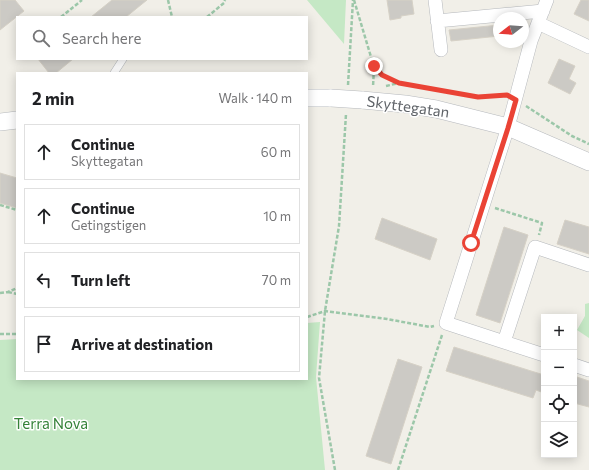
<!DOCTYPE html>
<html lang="en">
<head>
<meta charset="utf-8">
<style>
  body { margin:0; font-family:Commissioner,sans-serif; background:#f2f2f2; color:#202124 }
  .controls { position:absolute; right:12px; bottom:12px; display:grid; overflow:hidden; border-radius:0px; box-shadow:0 2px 10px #0003 }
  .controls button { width:36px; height:36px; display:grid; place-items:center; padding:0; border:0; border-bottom:1px solid #e0e0e0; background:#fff; color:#202124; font:20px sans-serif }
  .compass { position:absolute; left:493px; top:12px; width:36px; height:36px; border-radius:50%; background:#fff; box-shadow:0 2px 10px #0003; rotate:253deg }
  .stop { position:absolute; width:12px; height:12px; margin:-9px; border:3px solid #ea4335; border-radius:50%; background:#fff }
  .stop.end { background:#ea4335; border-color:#fff; box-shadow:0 1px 4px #0008 }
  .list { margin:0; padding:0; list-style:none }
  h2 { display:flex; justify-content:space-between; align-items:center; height:52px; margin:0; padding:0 16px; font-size:17px }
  h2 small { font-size:13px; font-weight:400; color:#757577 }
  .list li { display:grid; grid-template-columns:26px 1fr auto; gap:12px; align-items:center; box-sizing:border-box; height:56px; margin:0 8px 8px; padding:0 8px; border:1px solid #e0e0e0; border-radius:0px }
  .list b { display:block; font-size:15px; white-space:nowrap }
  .list p { margin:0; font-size:13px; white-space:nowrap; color:#757577 }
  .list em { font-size:13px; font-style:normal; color:#757577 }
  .icon { flex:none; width:22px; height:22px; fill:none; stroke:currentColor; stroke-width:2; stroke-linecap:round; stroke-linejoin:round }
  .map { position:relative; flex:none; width:589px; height:470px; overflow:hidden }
  .search { position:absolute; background:#fff; box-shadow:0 2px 10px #0003; left:16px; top:16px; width:292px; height:44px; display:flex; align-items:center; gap:10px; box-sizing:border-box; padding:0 14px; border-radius:0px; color:#757577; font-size:15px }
  .panel { position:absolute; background:#fff; box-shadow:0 2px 10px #0003; left:16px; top:72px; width:292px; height:308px; border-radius:0px }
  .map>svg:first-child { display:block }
  .green { fill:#c5e8c5 }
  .building { fill:#cccac5; stroke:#d6d1c6 }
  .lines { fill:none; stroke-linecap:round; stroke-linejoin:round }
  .service-casing { stroke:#b5b8bc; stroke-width:8 }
  .minor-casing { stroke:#b5b8bc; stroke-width:14 }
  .tertiary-casing { stroke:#b5b8bc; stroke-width:18 }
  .path { stroke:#9cc7a9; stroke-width:2.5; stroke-dasharray:4 2; stroke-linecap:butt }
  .service { stroke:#fff; stroke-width:7 }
  .minor { stroke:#fff; stroke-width:13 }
  .tertiary { stroke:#fff; stroke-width:17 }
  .tertiary-bridge-casing { stroke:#b5b8bc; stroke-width:18; stroke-linecap:butt }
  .tertiary-bridge { stroke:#fff; stroke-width:17 }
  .route { stroke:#ea4335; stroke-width:5 }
  .labels { text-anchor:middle; stroke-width:3; stroke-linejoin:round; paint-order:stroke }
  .street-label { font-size:15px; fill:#5f6368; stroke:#fff }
  .park-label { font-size:15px; fill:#348238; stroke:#fff }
</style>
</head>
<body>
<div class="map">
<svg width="589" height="470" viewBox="0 0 589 470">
  <rect width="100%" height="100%" fill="#f1efe8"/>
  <path class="green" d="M 307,0 L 346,0 L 344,44 Z
    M 589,303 L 589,338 L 577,330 L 585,316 L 585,304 Z
    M 320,322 L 316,377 L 325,470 L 0,470 L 0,340 L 17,339 L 17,379 L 307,379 L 307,323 Z"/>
  <path class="building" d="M 0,0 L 15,0 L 24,11 L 0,30 Z
    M 112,0 L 147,0 L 126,17 L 91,17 Z
    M 387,0 L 412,0 L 414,14 L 401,16 L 401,18 L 390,20 Z
    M 581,0 L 589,0 L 589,21 L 574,14 Z
    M 499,25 L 499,36 L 451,41 L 449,30 Z
    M 38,59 L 73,59 L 56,73 L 49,73 Z
    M 559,59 L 575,66 L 569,79 L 576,83 L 570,94 L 548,83 Z
    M 0,173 L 17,178 L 17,208 L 0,203 Z
    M 382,218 L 437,239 L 430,260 L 375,239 Z
    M 565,220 L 589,227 L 589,254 L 557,244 Z
    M 504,227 L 528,235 L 500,323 L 476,315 Z
    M 454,347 L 544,375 L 544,393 L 536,390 L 533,398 L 446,371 Z
    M 398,359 L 422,367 L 391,464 L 366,456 Z
    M 574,376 L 589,381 L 589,407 L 574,403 Z"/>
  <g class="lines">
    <g class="service-casing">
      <path id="service" d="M 114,73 L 123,59"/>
    </g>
    <g class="minor-casing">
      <path id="minor" d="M 435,0 L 441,50
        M 437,21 L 543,11
        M 538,23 L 589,47
        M 504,342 L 446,323 L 508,127 L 531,41 L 547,0
        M 544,355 L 504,342 L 535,247 L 589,265
        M 574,365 L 589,370"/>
    </g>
    <g class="tertiary-casing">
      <path id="tertiary" d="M 307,98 L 331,98
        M 362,100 L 405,104 L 436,109 L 508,127 L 589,162
        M 0,122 L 17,120"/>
    </g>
    <path class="path" d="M 168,0 L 172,17
      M 354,0 L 374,67 L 373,87
      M 61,17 L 82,0
      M 207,17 L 224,3 L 225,0
      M 374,67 L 382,75 L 399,83 L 478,97 L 504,95
      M 348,85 L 353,0
      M 386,86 L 399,83
      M 526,106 L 572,136 L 589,144
      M 0,205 L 17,210
      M 495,208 L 542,223 L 539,235
      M 8,292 L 17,294
      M 0,293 L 8,292 L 17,288
      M 307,317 L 325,311 L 387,319 L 430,327 L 434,326
      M 0,334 L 17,334
      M 335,470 L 319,378 L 325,311 L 339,226 L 346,114
      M 398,470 L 442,335"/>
    <use href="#service" class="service"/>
    <use href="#minor" class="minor"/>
    <use href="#tertiary" class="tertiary"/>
    <g class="tertiary-bridge-casing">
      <path id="tertiary-bridge" d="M 331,98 L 362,100"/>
    </g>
    <use href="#tertiary-bridge" class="tertiary-bridge"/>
  </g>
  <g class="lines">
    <path class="route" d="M 374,66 L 382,75 L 399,83 L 478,97 L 507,95 L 516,100 L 508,128 L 471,243"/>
  </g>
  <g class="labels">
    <g class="street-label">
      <text transform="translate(408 107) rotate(8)" y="5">Skyttegatan</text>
    </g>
    <g class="park-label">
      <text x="51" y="429">Terra Nova</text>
    </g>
  </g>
</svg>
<div class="controls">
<button>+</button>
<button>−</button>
<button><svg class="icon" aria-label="locate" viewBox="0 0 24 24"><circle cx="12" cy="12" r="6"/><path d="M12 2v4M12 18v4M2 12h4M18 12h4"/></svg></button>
<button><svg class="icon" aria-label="layers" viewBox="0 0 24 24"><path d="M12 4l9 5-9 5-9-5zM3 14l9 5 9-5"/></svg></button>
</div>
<svg class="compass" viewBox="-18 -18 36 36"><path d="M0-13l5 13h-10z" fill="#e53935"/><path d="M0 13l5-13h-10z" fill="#757577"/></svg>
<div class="stop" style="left:471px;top:243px"></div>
<div class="stop end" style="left:374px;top:66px"></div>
<div class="search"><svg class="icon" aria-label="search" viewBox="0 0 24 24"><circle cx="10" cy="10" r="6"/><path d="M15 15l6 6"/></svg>Search here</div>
<section class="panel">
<h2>2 min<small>Walk · 140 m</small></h2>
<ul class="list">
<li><svg class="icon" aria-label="ahead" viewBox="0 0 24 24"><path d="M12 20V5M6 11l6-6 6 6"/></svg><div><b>Continue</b><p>Skyttegatan</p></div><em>60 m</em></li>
<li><svg class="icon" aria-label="ahead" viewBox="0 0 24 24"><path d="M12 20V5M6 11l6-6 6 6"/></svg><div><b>Continue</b><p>Getingstigen</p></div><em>10 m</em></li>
<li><svg class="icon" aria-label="left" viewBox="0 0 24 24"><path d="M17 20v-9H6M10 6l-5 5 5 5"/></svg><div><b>Turn left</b></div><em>70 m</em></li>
<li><svg class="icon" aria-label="arrive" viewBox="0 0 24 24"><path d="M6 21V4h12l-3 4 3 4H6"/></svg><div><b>Arrive at destination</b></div></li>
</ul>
</section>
</div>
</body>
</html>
